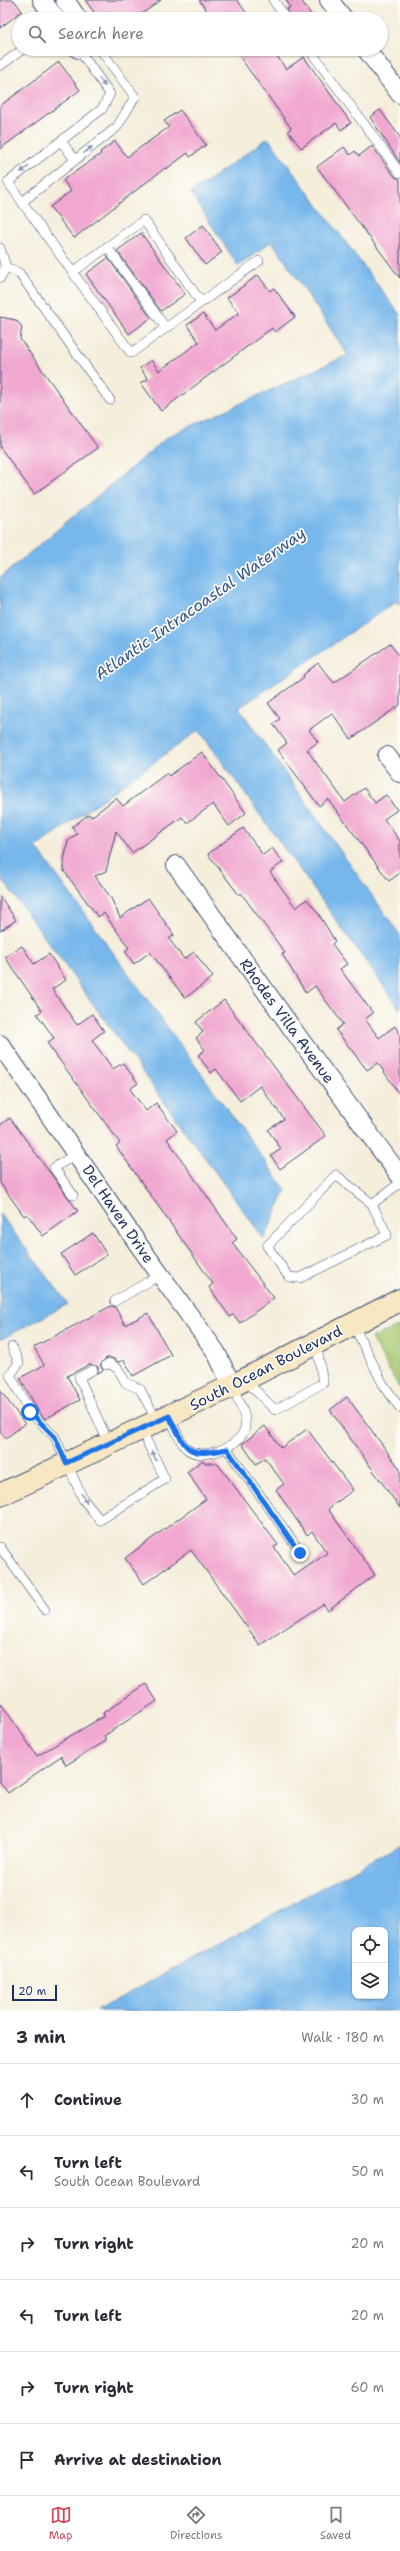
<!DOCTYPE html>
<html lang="en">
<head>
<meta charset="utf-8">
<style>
  body { margin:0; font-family:"Shantell Sans",sans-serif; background:#f2f2f3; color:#2b2b33 }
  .controls { position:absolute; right:12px; bottom:12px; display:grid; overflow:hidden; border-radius:8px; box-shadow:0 1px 3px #0004 }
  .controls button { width:36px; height:36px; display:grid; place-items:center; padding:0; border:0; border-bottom:1px solid #e1e1e2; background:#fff; color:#2b2b33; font:20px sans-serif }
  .scale { position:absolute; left:12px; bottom:10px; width:45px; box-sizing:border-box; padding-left:4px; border:2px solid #1b2f5e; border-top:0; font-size:11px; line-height:14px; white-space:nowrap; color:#1b2f5e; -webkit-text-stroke:3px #fdfcf7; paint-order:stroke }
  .stop { position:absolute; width:12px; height:12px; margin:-9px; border:3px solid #1a73e8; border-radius:50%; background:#fff }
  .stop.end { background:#1a73e8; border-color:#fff; box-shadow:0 1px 4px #0008 }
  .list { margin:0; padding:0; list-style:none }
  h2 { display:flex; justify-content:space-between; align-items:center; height:52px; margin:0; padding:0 16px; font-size:17px }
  h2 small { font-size:13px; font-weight:400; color:#7c7c81 }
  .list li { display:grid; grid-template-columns:26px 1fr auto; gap:12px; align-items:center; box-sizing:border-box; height:72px; padding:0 16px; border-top:1px solid #e1e1e2 }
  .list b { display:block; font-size:15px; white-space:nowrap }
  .list p { margin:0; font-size:13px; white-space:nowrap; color:#7c7c81 }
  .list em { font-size:13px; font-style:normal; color:#7c7c81 }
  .icon { flex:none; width:22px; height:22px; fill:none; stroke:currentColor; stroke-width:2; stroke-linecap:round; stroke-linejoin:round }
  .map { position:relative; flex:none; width:400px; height:2011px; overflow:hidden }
  .search { position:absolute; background:#fff; box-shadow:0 1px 3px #0004; left:12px; right:12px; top:12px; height:44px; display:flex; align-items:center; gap:10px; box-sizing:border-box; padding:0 14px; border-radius:22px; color:#7c7c81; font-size:15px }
  .sheet { height:484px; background:#fff }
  nav { display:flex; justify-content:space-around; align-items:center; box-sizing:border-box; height:56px; border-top:1px solid #e1e1e2; background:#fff; font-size:11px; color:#7c7c81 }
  nav a { display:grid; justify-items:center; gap:2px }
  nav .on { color:#d1495b }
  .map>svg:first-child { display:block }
  .green { fill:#a6c770; stroke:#607b67 }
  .water { fill:#77b7eb; stroke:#4973a4; fill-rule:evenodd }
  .building { fill:#f1a8d0 }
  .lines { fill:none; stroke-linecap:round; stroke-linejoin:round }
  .lane-casing { stroke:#3c4c71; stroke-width:10 }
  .street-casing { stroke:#3c4c71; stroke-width:20 }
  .secondary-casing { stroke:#3c4c71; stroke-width:24 }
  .lane { stroke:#fff; stroke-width:9 }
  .street { stroke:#fff; stroke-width:18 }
  .secondary { stroke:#f7e8c3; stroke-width:22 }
  .oneway { fill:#8d97ae }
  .route { stroke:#1a73e8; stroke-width:5 }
  .labels { text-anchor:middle; stroke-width:3.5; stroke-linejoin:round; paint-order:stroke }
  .street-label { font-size:15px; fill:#1b2f5e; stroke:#fdfcf7 }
  .water-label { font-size:16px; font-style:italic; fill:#375888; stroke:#fdfcf7 }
</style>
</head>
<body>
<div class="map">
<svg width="400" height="2011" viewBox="0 0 400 2011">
  <rect width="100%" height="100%" fill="#fdfcf7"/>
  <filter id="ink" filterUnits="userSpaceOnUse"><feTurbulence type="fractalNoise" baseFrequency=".025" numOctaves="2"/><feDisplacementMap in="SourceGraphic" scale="8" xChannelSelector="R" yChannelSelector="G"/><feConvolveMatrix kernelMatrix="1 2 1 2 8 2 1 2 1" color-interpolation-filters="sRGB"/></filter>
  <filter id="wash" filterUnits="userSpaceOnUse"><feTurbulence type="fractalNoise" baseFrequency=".012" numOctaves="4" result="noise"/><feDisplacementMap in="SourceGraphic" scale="16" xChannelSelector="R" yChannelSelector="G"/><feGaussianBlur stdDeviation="0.9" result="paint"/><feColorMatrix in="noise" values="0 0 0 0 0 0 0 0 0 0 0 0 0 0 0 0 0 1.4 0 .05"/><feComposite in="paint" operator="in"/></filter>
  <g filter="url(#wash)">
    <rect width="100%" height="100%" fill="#f4eedb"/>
    <path class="green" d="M 400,1326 L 400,1389 L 371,1338 Z"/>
    <path class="water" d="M 268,138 L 400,315 L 400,605 L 397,601 L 239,708 L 400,935 L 400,1009 L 199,730 L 36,847 L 286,1190 L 264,1239 L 0,876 L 0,578 L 169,436 L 348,355 L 272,241 L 238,266 L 191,193 Z
      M 0,1214 L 68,1304 L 0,1340 Z
      M 400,1845 L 400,2011 L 96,2011 ZM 355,1930 L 385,1930 L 385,1996 L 355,1996 Z"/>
    <g id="blocks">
      <path class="building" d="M 0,0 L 14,0 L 22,11 L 0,28 Z
        M 85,0 L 161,0 L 135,19 L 118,19 L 112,11 L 99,19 Z
        M 199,0 L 237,0 L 251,19 L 213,19 Z
        M 286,0 L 301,0 L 314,19 L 293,19 L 287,9 L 290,7 Z
        M 234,49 L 272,49 L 286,69 L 304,57 L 351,123 L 341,130 L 336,123 L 301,148 L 288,131 L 291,128 Z
        M 59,62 L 80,90 L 0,149 L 0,106 Z
        M 180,110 L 206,145 L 190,157 L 188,153 L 166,169 L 165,168 L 74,238 L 50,207 L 71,191 L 63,180 L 101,154 L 100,152 L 115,141 L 127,157 L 169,127 L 164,121 Z
        M 380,110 L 400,137 L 400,163 L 370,117 Z
        M 372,146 L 395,177 L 400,179 L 400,278 L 317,167 L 344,147 L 350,155 L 355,151 L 359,156 Z
        M 203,225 L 222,252 L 205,265 L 186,238 Z
        M 141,233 L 185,294 L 161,311 L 117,251 Z
        M 108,258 L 151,318 L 129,334 L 86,274 Z
        M 258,275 L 270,291 L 274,288 L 295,317 L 275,332 L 272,328 L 161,411 L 141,383 L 148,379 L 140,368 L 151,360 L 159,371 L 199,342 L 187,325 L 203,314 L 215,330 L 239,313 L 227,298 Z
        M 0,317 L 16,320 L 22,327 L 20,339 L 98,448 L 34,494 L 0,447 Z
        M 390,644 L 400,657 L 400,705 L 351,739 L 332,713 L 309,730 L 318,742 L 307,750 L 345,802 L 364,788 L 375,803 L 386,795 L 397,810 L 384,819 L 400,841 L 400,873 L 389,881 L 328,799 L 319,806 L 278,750 L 287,743 L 273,724 L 280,719 L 268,703 L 304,677 L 303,675 L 318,663 L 334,683 Z
        M 202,752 L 246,813 L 229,826 L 213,804 L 187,823 L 182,817 L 132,853 L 116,831 L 106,871 L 95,876 L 111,898 L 120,918 L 148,898 L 174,935 L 169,939 L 184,959 L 194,952 L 213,977 L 185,998 L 150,952 L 134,964 L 125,951 L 129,948 L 104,913 L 98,917 L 64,871 L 64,861 L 68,841 L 77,834 L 72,827 L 89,814 L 91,817 L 116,798 L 123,806 L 167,773 L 169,776 Z
        M 243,828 L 263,855 L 272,848 L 283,862 L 270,872 L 296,908 L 307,899 L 318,913 L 335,941 L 332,944 L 347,964 L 340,969 L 373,1013 L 365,1019 L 379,1038 L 395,1026 L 400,1034 L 400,1095 L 378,1063 L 367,1070 L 336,1030 L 343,1024 L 315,986 L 306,993 L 282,954 L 285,953 L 241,893 L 239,895 L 208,854 Z
        M 0,896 L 16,920 L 0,931 Z
        M 22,946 L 34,964 L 49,954 L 66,980 L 52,989 L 77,1025 L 92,1014 L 104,1031 L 92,1040 L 113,1069 L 123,1063 L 138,1083 L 130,1089 L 146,1111 L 156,1103 L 177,1131 L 167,1139 L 237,1239 L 232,1243 L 274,1298 L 240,1323 L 233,1314 L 230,1317 L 209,1287 L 213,1284 L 116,1146 L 120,1143 L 47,1043 L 54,1038 L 37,1014 L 42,1011 L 5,957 Z
        M 224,1000 L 326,1136 L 280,1169 L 271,1156 L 281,1149 L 268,1130 L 284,1119 L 260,1086 L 240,1101 L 216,1069 L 211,1073 L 198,1055 L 205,1050 L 196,1038 L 203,1032 L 196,1022 Z
        M 10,1118 L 78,1211 L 43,1236 L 27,1214 L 24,1216 L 0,1183 L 0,1125 Z
        M 93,1233 L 107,1255 L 75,1275 L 61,1254 Z
        M 111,1306 L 115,1307 L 125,1325 L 148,1313 L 171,1355 L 133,1376 L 124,1360 L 119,1362 L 112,1358 L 106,1358 L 100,1365 L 103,1370 L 98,1373 L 98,1367 L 90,1364 L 67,1376 L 80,1400 L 45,1419 L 39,1412 L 20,1378 L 44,1365 L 34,1347 Z
        M 0,1390 L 25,1424 L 6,1438 L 0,1431 Z
        M 347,1397 L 400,1469 L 400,1508 L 330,1410 Z
        M 265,1426 L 281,1448 L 307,1429 L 353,1490 L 328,1509 L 375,1575 L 328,1610 L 323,1604 L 260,1645 L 191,1550 L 144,1584 L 125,1558 L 206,1499 L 187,1472 L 203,1460 L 205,1463 L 217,1463 L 223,1471 L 278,1545 L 274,1547 L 294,1576 L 327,1553 L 312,1531 L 307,1535 L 276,1490 L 284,1484 L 265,1458 L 256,1464 L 242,1444 Z
        M 146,1684 L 157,1701 L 104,1736 L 106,1741 L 66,1765 L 61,1756 L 8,1793 L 0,1782 L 0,1702 L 37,1756 L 104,1716 L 103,1713 Z"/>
    </g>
  </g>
  <g filter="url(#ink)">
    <use href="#blocks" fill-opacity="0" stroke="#3c4c71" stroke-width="1"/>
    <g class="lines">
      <g class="lane-casing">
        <path id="lane" d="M 273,0 L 287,19
          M 309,49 L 400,173
          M 79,50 L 110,94 L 102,109 L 8,182 L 22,202 L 117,127 L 135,97 L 100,49
          M 0,66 L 23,49
          M 61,141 L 75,160
          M 22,202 L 131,353 L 259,261
          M 107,247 L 166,328
          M 0,248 L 6,267 L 0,278
          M 6,267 L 19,273 L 110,400
          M 73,272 L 144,220 L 201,302
          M 336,1175 L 372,1204 L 387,1235 L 300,1278 L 289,1277 L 267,1246 Z
          M 73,1195 L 54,1168 L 77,1153
          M 372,1204 L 400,1183
          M 115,1301 L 160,1275
          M 353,1324 L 383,1384 L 400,1408
          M 12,1347 L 19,1363 L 10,1375 L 30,1412 L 55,1437 L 83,1499 L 100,1520 L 165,1479 L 141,1429
          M 106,1365 L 109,1363 L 118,1369 L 126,1383 L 140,1389 L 157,1421
          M 93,1370 L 79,1377 L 109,1444
          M 245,1380 L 275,1410 L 323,1383 L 316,1342
          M 169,1416 C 174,1425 179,1441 186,1448 C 200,1463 243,1446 245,1427 C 247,1413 237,1398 232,1386
          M 227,1449 L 301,1553
          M 0,1547 L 45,1610"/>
      </g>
      <g class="street-casing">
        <path id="street" d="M 42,0 L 56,19
          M 65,0 L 78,19
          M 329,0 L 344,19
          M 78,49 L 81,49
          M 366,49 L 400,94
          M 387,756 L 400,773
          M 176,865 L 296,1034 L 400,1176
          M 0,1044 L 138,1244 L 216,1352 L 232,1386"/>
      </g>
      <g class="secondary-casing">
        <path id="secondary" d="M 0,1495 L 232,1386 L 400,1300"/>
      </g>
      <use href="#lane" class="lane"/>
      <use href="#street" class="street"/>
      <use href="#secondary" class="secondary"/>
    </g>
    <defs><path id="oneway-solid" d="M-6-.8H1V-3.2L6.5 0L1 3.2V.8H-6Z"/></defs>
    <g class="oneway">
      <use href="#oneway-solid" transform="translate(102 82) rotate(54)"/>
      <use href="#oneway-solid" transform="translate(88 150) rotate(-38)"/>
      <use href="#oneway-solid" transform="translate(25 169) rotate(142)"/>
      <use href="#oneway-solid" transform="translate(154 1456) rotate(-116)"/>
      <use href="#oneway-solid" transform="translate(84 1498) rotate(58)"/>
    </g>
  </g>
  <g class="lines" filter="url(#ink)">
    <path class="route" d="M 30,1412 L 55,1437 L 66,1463 L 169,1416 C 187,1450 185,1458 227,1449 L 300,1553"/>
  </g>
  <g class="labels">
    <g class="street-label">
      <text transform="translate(287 1021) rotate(54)" y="5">Rhodes Villa Avenue</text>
      <text transform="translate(118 1214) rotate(56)" y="5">Del Haven Drive</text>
      <text transform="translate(266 1368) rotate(-27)" y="5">South Ocean Boulevard</text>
    </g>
    <g class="water-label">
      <text transform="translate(200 603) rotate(-35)" y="6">Atlantic Intracoastal Waterway</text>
    </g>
  </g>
</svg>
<div class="controls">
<button><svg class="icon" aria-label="locate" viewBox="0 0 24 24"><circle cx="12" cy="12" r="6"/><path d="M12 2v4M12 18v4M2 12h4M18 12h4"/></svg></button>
<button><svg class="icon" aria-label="layers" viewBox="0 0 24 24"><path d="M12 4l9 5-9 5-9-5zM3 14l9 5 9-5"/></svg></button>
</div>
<div class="scale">20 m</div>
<div class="stop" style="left:30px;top:1412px"></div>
<div class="stop end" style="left:300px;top:1553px"></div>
<div class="search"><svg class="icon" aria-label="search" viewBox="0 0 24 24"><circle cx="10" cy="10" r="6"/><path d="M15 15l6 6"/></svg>Search here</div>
</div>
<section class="sheet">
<h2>3 min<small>Walk · 180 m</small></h2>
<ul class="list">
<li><svg class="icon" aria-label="ahead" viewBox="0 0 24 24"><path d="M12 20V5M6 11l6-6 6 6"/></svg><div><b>Continue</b></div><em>30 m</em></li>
<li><svg class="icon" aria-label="left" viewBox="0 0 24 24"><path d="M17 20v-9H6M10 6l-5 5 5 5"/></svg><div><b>Turn left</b><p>South Ocean Boulevard</p></div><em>50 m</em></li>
<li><svg class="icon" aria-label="right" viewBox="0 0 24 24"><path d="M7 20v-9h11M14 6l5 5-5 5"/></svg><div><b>Turn right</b></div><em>20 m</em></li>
<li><svg class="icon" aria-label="left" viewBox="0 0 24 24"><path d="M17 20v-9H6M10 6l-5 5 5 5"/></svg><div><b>Turn left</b></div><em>20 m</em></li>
<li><svg class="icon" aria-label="right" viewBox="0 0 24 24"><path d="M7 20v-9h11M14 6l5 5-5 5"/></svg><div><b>Turn right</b></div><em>60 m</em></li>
<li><svg class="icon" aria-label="arrive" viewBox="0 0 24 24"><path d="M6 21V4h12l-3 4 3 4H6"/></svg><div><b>Arrive at destination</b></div></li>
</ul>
</section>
<nav>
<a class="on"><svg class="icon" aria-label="map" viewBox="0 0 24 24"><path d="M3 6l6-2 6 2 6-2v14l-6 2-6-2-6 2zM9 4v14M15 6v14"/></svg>Map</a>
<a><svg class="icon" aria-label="directions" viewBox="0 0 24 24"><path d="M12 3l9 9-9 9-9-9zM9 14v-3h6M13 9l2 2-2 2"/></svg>Directions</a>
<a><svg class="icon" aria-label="saved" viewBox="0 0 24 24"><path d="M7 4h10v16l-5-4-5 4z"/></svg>Saved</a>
</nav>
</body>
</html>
